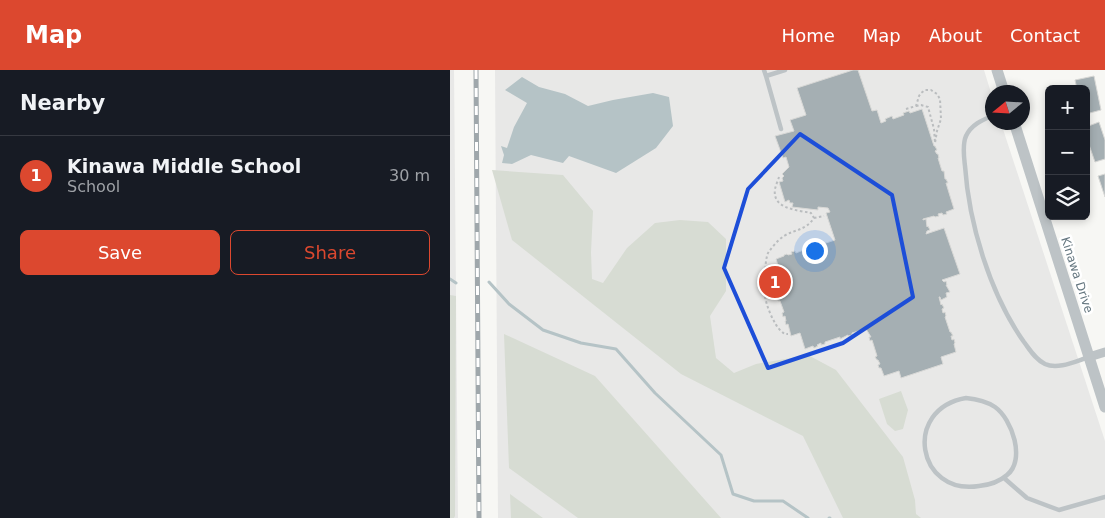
<!DOCTYPE html>
<html lang="en">
<head>
<meta charset="utf-8">
<style>
  body { margin:0; font-family:"DejaVu Sans",sans-serif; background:#242831; color:#f1f3f6 }
  .controls { position:absolute; right:15px; top:15px; display:grid; overflow:hidden; border-radius:8px; box-shadow:0 2px 8px #0003 }
  .controls button { width:45px; height:45px; display:grid; place-items:center; padding:0; border:0; border-bottom:1px solid #363941; background:#171b24; color:#f1f3f6; font:25px sans-serif }
  .compass { position:absolute; left:535px; top:15px; width:45px; height:45px; border-radius:50%; background:#171b24; box-shadow:0 2px 8px #0003; rotate:252deg }
  .you { position:absolute; left:364px; top:180px; width:18px; height:18px; margin:-12px; border:4px solid #fff; border-radius:50%; background:#1a73e8; box-shadow:0 0 0 8px #1a73e833 }
  .badge { display:grid; place-items:center; width:32px; height:32px; border-radius:50%; background:#dc482f; color:#fff; font-size:16px; font-weight:700 }
  .pin { position:absolute; translate:-50% -50%; border:2px solid #fff; box-shadow:0 1px 5px #0006 }
  .list { margin:0; padding:0; list-style:none }
  h2 { display:flex; justify-content:space-between; align-items:center; height:65px; margin:0; padding:0 20px; font-size:21px }
  h2 small { font-size:16px; font-weight:400; color:#9ea1a6 }
  .list li { display:grid; grid-template-columns:32px 1fr auto; gap:15px; align-items:center; box-sizing:border-box; height:80px; padding:0 20px; border-top:1px solid #363941 }
  .list b { display:block; font-size:19px; white-space:nowrap }
  .list p { margin:0; font-size:16px; white-space:nowrap; color:#9ea1a6 }
  .list em { font-size:16px; font-style:normal; color:#9ea1a6 }
  .actions { display:flex; gap:10px; padding:15px 20px }
  .actions a { flex:1; padding:11px 0; border:1px solid #dc482f; border-radius:8px; text-align:center; font-size:18px; color:#dc482f }
  .actions .main { background:#dc482f; color:#fff }
  .icon { flex:none; width:28px; height:28px; fill:none; stroke:currentColor; stroke-width:2; stroke-linecap:round; stroke-linejoin:round }
  .map { position:relative; flex:none; width:655px; height:448px; overflow:hidden }
  header { display:flex; align-items:center; gap:30px; box-sizing:border-box; height:70px; padding:0 25px; background:#dc482f; color:#fff }
  header strong { font-size:24px }
  nav { display:flex; gap:28px; margin-inline-start:auto; font-size:18px }
  main { display:flex }
  aside { flex:1; background:#171b24 }
  .map>svg:first-child { display:block }
  .built { fill:#e8e8e7 }
  .green { fill:#d7dcd3 }
  .water { fill:#b5c3c6 }
  .lines { fill:none; stroke-linecap:round; stroke-linejoin:round }
  .stream { stroke:#b5c3c6; stroke-width:3 }
  .building { fill:#a5afb3; stroke:#d8d8d6 }
  .path { stroke:#babdbf; stroke-width:2; stroke-dasharray:2.5 2.5; stroke-linecap:butt }
  .service { stroke:#bdc3c6; stroke-width:4.5 }
  .minor { stroke:#bdc3c6; stroke-width:9 }
  .tertiary { stroke:#bdc3c6; stroke-width:11 }
  .rail-casing { stroke:#9fa7ab; stroke-width:5 }
  .rail { stroke:#fff; stroke-width:3; stroke-dasharray:9; stroke-linecap:butt }
  .marked { fill:none; stroke:#1d4ed8; stroke-width:4; stroke-linejoin:round }
  .labels { text-anchor:middle; stroke-width:5; stroke-linejoin:round; paint-order:stroke }
  .street-label { font-size:12px; fill:#63757e; stroke:#fff }
</style>
</head>
<body>
<header>
<strong>Map</strong>
<nav><a>Home</a><a>Map</a><a>About</a><a>Contact</a></nav>
</header>
<main>
<aside>
<h2>Nearby<small></small></h2>
<ul class="list">
<li><span class="badge">1</span><div><b>Kinawa Middle School</b><p>School</p></div><em>30 m</em></li>
</ul>
<div class="actions"><a class="main">Save</a><a>Share</a></div>
</aside>
<div class="map">
<svg width="655" height="448" viewBox="0 0 655 448">
  <rect width="100%" height="100%" fill="#f7f7f4"/>
  <path class="built" d="M 0,0 L 4,0 L 8,448 L 0,448 Z
    M 45,0 L 534,0 L 542,26 L 542,52 L 551,53 L 655,371 L 655,448 L 48,448 Z"/>
  <path class="green" d="M 42,100 L 113,105 L 143,141 L 141,182 L 142,209 L 153,213 L 177,178 L 205,153 L 230,150 L 258,152 L 276,169 L 276,221 L 260,246 L 266,288 L 284,303 L 306,294 L 358,285 L 386,300 L 453,387 L 465,430 L 466,444 L 471,448 L 393,448 L 353,366 L 231,304 L 62,170 Z
    M 0,225 L 6,226 L 5,446 L 4,448 L 0,448 Z
    M 54,264 L 145,306 L 271,448 L 128,448 L 59,398 Z
    M 451,321 L 458,340 L 453,359 L 445,361 L 437,354 L 429,329 Z
    M 60,424 L 93,448 L 61,448 Z"/>
  <path class="water" d="M 72,7 L 89,17 L 115,24 L 138,36 L 163,30 L 203,23 L 219,27 L 223,56 L 206,78 L 166,103 L 119,86 L 113,93 L 81,85 L 62,94 L 52,93 L 54,85 L 51,76 L 57,78 L 64,57 L 77,33 L 55,20 Z"/>
  <g class="lines">
    <path class="stream" d="M 0,209 L 6,213
      M 39,212 L 59,234 L 93,260 L 131,273 L 166,279 L 205,323 L 271,385 L 283,424 L 304,431 L 333,431 L 358,448
      M 379,448 L 380,448"/>
  </g>
  <path class="building" d="M 403,0 L 408,0 L 422,41 L 427,40 L 431,53 L 436,51 L 435,49 L 442,46 L 443,49 L 454,45 L 453,43 L 459,41 L 460,43 L 472,39 L 484,76 L 485,76 L 487,80 L 485,81 L 487,84 L 488,84 L 489,88 L 488,88 L 492,101 L 494,101 L 495,109 L 496,109 L 498,113 L 496,113 L 504,139 L 496,142 L 497,144 L 493,145 L 492,143 L 488,144 L 489,146 L 485,147 L 484,146 L 473,149 L 473,150 L 476,149 L 477,157 L 478,156 L 480,160 L 477,161 L 476,164 L 494,158 L 510,204 L 492,210 L 494,212 L 496,211 L 497,215 L 496,215 L 500,222 L 496,223 L 497,227 L 491,230 L 490,227 L 489,227 L 491,235 L 492,234 L 494,238 L 492,239 L 493,243 L 495,242 L 496,246 L 495,247 L 500,262 L 501,262 L 503,266 L 501,266 L 502,270 L 504,269 L 505,273 L 504,274 L 506,282 L 491,287 L 493,294 L 451,308 L 449,301 L 434,306 L 431,298 L 429,298 L 428,295 L 430,294 L 428,290 L 427,290 L 425,287 L 427,286 L 422,270 L 420,271 L 419,267 L 421,267 L 416,259 L 418,258 L 402,263 L 402,265 L 398,266 L 398,265 L 390,269 L 390,267 L 375,272 L 375,274 L 371,275 L 371,273 L 367,275 L 368,276 L 364,278 L 363,276 L 355,279 L 350,263 L 341,266 L 338,254 L 336,255 L 335,251 L 336,251 L 335,246 L 333,247 L 332,243 L 334,242 L 330,231 L 328,231 L 327,227 L 329,227 L 325,220 L 326,219 L 322,208 L 331,205 L 326,189 L 334,186 L 334,185 L 337,184 L 338,185 L 342,184 L 341,182 L 345,181 L 346,183 L 361,177 L 361,176 L 365,174 L 365,176 L 369,175 L 368,173 L 372,172 L 373,174 L 385,170 L 376,143 L 380,142 L 378,138 L 368,137 L 368,140 L 342,137 L 343,133 L 340,133 L 339,130 L 335,132 L 329,112 L 333,111 L 332,108 L 334,106 L 332,104 L 339,97 L 336,87 L 333,88 L 325,66 L 344,61 L 340,50 L 356,45 L 347,18 Z
    M 644,6 L 651,40 L 636,44 L 636,19 L 627,19 L 625,10 Z
    M 649,52 L 655,70 L 655,89 L 645,92 L 636,66 L 636,57 Z
    M 655,104 L 655,127 L 648,106 Z"/>
  <g class="lines">
    <path class="path" d="M 456,39 L 466,36 L 469,26 L 471,23 L 475,20 L 481,20 L 487,24 L 490,29 L 491,49 L 487,61 L 485,73 L 484,59 L 478,37 L 471,35 L 466,36
      M 329,107 C 328,110 326,115 325,119 C 322,139 347,140 361,143 L 364,148 C 355,161 345,159 334,166 C 328,170 322,177 318,183 C 314,193 315,215 315,226 C 316,235 324,255 331,261 C 334,264 335,264 338,264
      M 364,148 L 374,146
      M 315,211 L 328,207"/>
    <path class="service" d="M 314,0 L 316,6 L 335,0
      M 316,6 L 331,59
      M 542,46 C 532,50 521,55 516,66 C 512,75 514,87 515,96 C 519,154 540,224 574,272 C 580,280 585,289 595,294 C 608,300 626,291 639,287
      M 516,328 C 527,329 536,331 545,337 C 562,349 576,390 557,405 C 549,412 539,415 529,416 C 467,426 452,339 516,328 Z
      M 554,408 L 577,428 L 609,440 L 655,427"/>
    <path class="minor" d="M 639,287 L 655,282"/>
    <path class="tertiary" d="M 547,0 L 554,22
      M 564,52 L 655,337"/>
    <g class="rail-casing">
      <path id="rail" d="M 26,0 L 29,448"/>
    </g>
    <use href="#rail" class="rail"/>
  </g>
  <path class="marked" d="M 350,64 L 442,125 L 463,227 L 393,273 L 318,298 L 274,198 L 298,119 Z"/>
  <g class="labels">
    <g class="street-label">
      <text transform="translate(627 205) rotate(72)" y="4">Kinawa Drive</text>
    </g>
  </g>
</svg>
<div class="controls">
<button>+</button>
<button>−</button>
<button><svg class="icon" aria-label="layers" viewBox="0 0 24 24"><path d="M12 4l9 5-9 5-9-5zM3 14l9 5 9-5"/></svg></button>
</div>
<svg class="compass" viewBox="-18 -18 36 36"><path d="M0-13l5 13h-10z" fill="#e53935"/><path d="M0 13l5-13h-10z" fill="#9ea1a6"/></svg>
<div class="you"></div>
<div class="pin badge" style="left:325px;top:212px">1</div>
</div>
</main>
</body>
</html>
